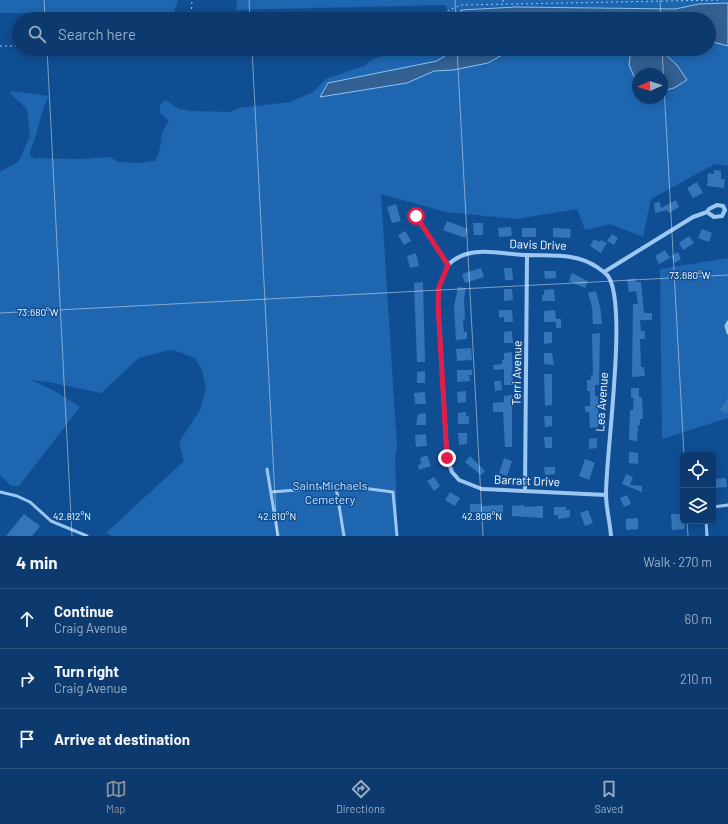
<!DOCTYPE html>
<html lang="en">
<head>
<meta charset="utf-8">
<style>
  body { margin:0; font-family:Barlow,sans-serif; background:#154173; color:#f1f3f6 }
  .controls { position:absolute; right:12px; bottom:12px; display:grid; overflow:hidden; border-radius:6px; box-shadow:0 2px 10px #0003 }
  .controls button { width:36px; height:36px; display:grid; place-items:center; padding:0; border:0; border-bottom:1px solid #2c5481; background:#0c3a6e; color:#f1f3f6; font:20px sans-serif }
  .compass { position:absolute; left:632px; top:68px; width:36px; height:36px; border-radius:50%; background:#0c3a6e; box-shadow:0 2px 10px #0003; rotate:267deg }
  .stop { position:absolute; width:12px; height:12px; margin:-9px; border:3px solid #e11d48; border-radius:50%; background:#fff }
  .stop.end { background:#e11d48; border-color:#fff; box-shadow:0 1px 4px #0008 }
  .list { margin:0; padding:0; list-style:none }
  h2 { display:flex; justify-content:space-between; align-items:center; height:52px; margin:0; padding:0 16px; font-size:17px }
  h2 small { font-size:13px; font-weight:400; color:#9aadc2 }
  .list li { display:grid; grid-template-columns:26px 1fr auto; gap:12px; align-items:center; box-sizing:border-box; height:60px; padding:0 16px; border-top:1px solid #2c5481 }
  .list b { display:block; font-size:15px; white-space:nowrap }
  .list p { margin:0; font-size:13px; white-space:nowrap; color:#9aadc2 }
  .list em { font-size:13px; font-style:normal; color:#9aadc2 }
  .icon { flex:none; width:22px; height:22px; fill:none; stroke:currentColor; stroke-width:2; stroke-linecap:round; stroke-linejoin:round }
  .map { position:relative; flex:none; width:728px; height:536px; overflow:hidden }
  .search { position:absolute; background:#0c3a6e; box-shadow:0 2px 10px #0003; left:12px; right:12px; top:12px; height:44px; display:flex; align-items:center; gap:10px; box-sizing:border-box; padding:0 14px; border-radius:22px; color:#9aadc2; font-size:15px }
  .sheet { height:232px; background:#0c3a6e }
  nav { display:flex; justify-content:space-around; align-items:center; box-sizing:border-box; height:56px; border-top:1px solid #2c5481; background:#0c3a6e; font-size:11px; color:#9aadc2 }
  nav a { display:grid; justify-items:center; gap:2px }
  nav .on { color:#8c9099 }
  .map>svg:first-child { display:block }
  .green { fill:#1e66b0; fill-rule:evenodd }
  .water { fill:#326092; stroke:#8dc3f7 }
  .building { fill:#3475ba }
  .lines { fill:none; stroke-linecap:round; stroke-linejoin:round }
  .path { stroke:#9cc7f3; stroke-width:1; stroke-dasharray:2 3; stroke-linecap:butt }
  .lane { stroke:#9cc7f3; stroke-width:3 }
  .street { stroke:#9cc7f3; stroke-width:4 }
  .route { stroke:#e11d48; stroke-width:5 }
  .ticks { fill:none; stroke:#fff; stroke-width:1; stroke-opacity:0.45 }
  .labels { text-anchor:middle; stroke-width:3; stroke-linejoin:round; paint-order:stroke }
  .street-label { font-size:12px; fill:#fff; stroke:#104e93 }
  .park-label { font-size:12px; fill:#c4e0fe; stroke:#104e93 }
  .ticks-label { font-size:10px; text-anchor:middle; fill:#fff; stroke:#104e93; stroke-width:3; stroke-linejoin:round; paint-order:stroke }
</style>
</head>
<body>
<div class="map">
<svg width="728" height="536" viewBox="0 0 728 536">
  <rect width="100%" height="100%" fill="#104e93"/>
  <path class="green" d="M 0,0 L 178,0 L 174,12 L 0,13 Z
    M 237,0 L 728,0 L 728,166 L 715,164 L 651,199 L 643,237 L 610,224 L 585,230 L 577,209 L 516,219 L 446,212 L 381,194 L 397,447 L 395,458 L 398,536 L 112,536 L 106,533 L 184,461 L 179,442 L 200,410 L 206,389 L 202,370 L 195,358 L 176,351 L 169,350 L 139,358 L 101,393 L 48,382 L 31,380 L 53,390 L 80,407 L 19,486 L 11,486 L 0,475 L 0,172 L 19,161 L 30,136 L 27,109 L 10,93 L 12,91 L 49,96 C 42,109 40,121 36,135 C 34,143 30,147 30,156 L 34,158 L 81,159 L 110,157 L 118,162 L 138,163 L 155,161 C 165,144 156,137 169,121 L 160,113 L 160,105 L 165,100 L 179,109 L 191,111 L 229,112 L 239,108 L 290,102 L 313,92 L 326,79 L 364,66 L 372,60 L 399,49 L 709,49 L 709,19 L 453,19 L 445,5 L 236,10 ZM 638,74 L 662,74 L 662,98 L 638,98 Z
    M 728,258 L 728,418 L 662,439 L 660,269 Z"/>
  <path class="water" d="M 728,3 L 728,46 L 709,41 L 709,19 L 460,19 L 461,10 L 516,7 L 675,9 L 699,4 Z
    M 452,49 L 505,49 L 502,55 L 488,63 L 453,70 L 434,71 L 407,83 L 320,97 L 328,83 L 437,61 L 451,52 Z
    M 631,49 L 673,49 L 666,55 L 677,65 L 687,80 L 674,88 L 662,91 L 662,74 L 638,74 L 638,85 L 629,65 Z"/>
  <path class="building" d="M 714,170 L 721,171 L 721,179 L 725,179 L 724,188 L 707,186 L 708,173 L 714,174 Z
    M 697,182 L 703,193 L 693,198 L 687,188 Z
    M 676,200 L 679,207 L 669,213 L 667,210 L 655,213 L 654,203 L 660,202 L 661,208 Z
    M 396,204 L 401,221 L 392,223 L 387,207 Z
    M 447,221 L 468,229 L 465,238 L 443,230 Z
    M 473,223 L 483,223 L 483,235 L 474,235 Z
    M 511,227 L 512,236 L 499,237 L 498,228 Z
    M 522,228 L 536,228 L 536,237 L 522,237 Z
    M 553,228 L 571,229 L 570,238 L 553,237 Z
    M 702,229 L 712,233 L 709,242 L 698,238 Z
    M 405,231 L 411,241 L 404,245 L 398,235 Z
    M 612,234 L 618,238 L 614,245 L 607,241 Z
    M 689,236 L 694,243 L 683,250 L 679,243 Z
    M 594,239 L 599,242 L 601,240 L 607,243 L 601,253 L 590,246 Z
    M 665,250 L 670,258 L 659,264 L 655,256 Z
    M 678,252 L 681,259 L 675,263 L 671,256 Z
    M 416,253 L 419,266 L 410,268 L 407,256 Z
    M 481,268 L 484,277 L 465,283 L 462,274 Z
    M 504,268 L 512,268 L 513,280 L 505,280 Z
    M 544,271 L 556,271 L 556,278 L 545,279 Z
    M 572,273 L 588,281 L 585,288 L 569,281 Z
    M 635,278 L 636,282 L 641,282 L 644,313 L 652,313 L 652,320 L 640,320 L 641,331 L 645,331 L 645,339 L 640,339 L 641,367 L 644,367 L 645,376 L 632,377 L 633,304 L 638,304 L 636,291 L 629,292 L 627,280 Z
    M 423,282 L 425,362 L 417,362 L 414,283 Z
    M 458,287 L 466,288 L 464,299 L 465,319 L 463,319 L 464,332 L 467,332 L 467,339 L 456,340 L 454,306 Z
    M 504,289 L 512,289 L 513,300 L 504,301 Z
    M 554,289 L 555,301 L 542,301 L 542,295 L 544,295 L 544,290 Z
    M 596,291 L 601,312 L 602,324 L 593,324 L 592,307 L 588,293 Z
    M 499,310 L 512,310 L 513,322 L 504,322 L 504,317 L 499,318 Z
    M 555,310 L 556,319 L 561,319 L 561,328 L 556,328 L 556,322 L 544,322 L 544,311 Z
    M 512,331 L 513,343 L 504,343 L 504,332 Z
    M 544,332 L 552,332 L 552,343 L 544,344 Z
    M 600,333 L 599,385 L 595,385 L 595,396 L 598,396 L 598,427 L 590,428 L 589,412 L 585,412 L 585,406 L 590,406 L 590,391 L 587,391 L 587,380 L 591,380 L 591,375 L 593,375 L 592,334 Z
    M 471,348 L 472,360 L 457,361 L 456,349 Z
    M 512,352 L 513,385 L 504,385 L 504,369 L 494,370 L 493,365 L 502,364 L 502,360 L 504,360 L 504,353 Z
    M 544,353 L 552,353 L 554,365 L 544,364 Z
    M 457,370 L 472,370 L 472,375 L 469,375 L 470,381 L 457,382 Z
    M 425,371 L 425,383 L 417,383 L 417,372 Z
    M 544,374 L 552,374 L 552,405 L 545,406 Z
    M 494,381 L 501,381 L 502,390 L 495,391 Z
    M 631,388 L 639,388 L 639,397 L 642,397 L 643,419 L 640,419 L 640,425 L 638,425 L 637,441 L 629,440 L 630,410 L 633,410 L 634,398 L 631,398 Z
    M 466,391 L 466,402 L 458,403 L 457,392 Z
    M 425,392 L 426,404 L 415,404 L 414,393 Z
    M 512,395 L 512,447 L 505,447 L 503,412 L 493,412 L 493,403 L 504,402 L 504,396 Z
    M 728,398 L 728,411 L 726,414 L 720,410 Z
    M 466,412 L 466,416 L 469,416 L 469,424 L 458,424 L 458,413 Z
    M 426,413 L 426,425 L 416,425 L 418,414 Z
    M 544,416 L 552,416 L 552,426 L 545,427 Z
    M 458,433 L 467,433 L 467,444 L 459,445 Z
    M 426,434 L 427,446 L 416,447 L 415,435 Z
    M 544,437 L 552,437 L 552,448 L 545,448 Z
    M 597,438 L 597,448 L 589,449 L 589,439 Z
    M 629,452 L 638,453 L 638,464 L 629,463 Z
    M 427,455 L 431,466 L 419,470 L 418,465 L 421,464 L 420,458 Z
    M 470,456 L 485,471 L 481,475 L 465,462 Z
    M 504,458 L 512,461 L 507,476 L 499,473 Z
    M 585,459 L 595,463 L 589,480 L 579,476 Z
    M 544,467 L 555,467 L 555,474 L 545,475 Z
    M 626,474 L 633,477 L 630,485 L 642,486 L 642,492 L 622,484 Z
    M 434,477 L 440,486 L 434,491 L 427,481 Z
    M 726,478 L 727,487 L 713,488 L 713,479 Z
    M 450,492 L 460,498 L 455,506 L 445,500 Z
    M 627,495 L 631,504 L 624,507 L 620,498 Z
    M 470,504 L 482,504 L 482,506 L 503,505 L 503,513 L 485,514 L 485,520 L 476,519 L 476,512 L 470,512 Z
    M 524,505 L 524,507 L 543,506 L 543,518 L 512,516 L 512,506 Z
    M 554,507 L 566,507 L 566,510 L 570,510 L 570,517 L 558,519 L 558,515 L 554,515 Z
    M 588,510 L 593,523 L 585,526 L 580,513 Z
    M 24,514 L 40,526 L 32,536 L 6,536 Z
    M 671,514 L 683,514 L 685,529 L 672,530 Z
    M 638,518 L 638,529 L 626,530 L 626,519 Z"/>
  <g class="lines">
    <path class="path" d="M 503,0 L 503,5
      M 191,19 L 192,0
      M 429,19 L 461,5 L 720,0
      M 0,46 L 19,46
      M 95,49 L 211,54 L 312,51 L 322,49
      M 191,54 L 191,49"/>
    <path class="lane" d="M 728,322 L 726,326 L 728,333
      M 267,469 L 278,536
      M 336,487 L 344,536
      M 0,492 L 17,496 L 30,502 L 51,521 L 87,536
      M 271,492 L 347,486 L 393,492 L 397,536
      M 713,507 L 728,505
      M 706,521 L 707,536"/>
    <path class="street" d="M 717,205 L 723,206 L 725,210 L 722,216 L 714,217 L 707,212 L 709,209 Z
      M 416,216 L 448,265 L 439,287 L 438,304 L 447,458 L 452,472 L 459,480 L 482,489 L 606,495
      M 448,265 C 469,243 502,255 529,255 C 553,256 576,253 597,267 C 601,270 605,272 608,276 C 628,304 606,452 606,494 C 606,508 610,522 611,536
      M 604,272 L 693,217 L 707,212
      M 525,491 L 527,255"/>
  </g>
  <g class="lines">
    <path class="route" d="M 416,216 L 448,265 L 439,287 L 438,304 L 447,458"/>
  </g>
  <path class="ticks" d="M 44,0 L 45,19M 249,0 L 250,19M 455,0 L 456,19M 660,0 L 661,19M 47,49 L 72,536M 252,49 L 277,536M 457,49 L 483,536M 662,49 L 684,455M 0,313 L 728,275M 687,521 L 688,536"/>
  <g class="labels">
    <g class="street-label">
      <text transform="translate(538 245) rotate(2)" y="4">Davis Drive</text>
      <text transform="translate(517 373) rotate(-89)" y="4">Terri Avenue</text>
      <text transform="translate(602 402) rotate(-86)" y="4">Lea Avenue</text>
      <text transform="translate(527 481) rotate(2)" y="4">Barratt Drive</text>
    </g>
    <g class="park-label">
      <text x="330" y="490">Saint Michaels<tspan x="330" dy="14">Cemetery</tspan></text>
    </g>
  </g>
  <g class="ticks-label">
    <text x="690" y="279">73.680°W</text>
    <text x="38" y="316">73.680°W</text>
    <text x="72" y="520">42.812°N</text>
    <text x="277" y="520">42.810°N</text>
    <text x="482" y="520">42.808°N</text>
  </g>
</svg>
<div class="controls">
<button><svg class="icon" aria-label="locate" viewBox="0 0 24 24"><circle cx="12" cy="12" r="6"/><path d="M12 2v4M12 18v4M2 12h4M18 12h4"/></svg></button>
<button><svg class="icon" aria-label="layers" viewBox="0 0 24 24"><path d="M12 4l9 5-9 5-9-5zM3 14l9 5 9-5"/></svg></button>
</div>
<svg class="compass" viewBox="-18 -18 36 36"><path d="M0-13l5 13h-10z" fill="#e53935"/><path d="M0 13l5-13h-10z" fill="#9aadc2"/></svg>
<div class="stop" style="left:416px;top:216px"></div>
<div class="stop end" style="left:447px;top:458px"></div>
<div class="search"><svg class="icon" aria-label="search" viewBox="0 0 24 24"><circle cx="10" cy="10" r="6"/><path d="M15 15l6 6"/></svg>Search here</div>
</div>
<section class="sheet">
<h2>4 min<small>Walk · 270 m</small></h2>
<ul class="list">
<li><svg class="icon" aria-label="ahead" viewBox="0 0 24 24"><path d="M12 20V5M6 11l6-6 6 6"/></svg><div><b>Continue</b><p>Craig Avenue</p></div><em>60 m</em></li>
<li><svg class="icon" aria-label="right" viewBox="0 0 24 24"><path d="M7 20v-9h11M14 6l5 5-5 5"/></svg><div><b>Turn right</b><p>Craig Avenue</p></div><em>210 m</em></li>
<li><svg class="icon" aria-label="arrive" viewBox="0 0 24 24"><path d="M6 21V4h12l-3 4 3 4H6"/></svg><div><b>Arrive at destination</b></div></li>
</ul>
</section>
<nav>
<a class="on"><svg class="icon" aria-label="map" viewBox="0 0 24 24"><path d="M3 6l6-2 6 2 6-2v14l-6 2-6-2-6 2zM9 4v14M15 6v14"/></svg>Map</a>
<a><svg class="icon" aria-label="directions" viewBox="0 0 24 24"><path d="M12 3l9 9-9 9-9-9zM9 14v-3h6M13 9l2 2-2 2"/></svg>Directions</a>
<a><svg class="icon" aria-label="saved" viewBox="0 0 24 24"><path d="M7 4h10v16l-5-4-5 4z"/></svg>Saved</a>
</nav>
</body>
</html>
